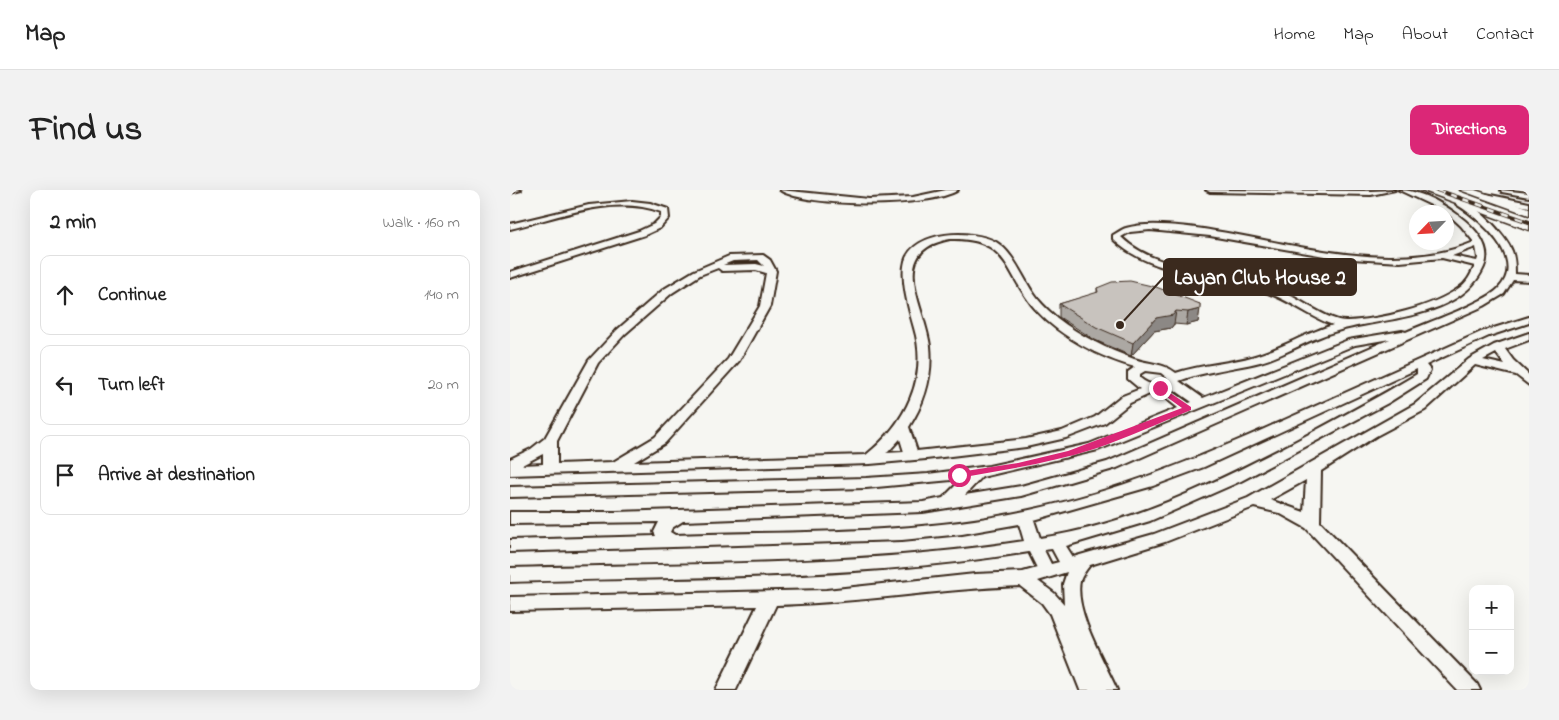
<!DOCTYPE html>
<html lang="en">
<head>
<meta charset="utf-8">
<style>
  body { margin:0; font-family:"Indie Flower",sans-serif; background:#f2f2f2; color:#222 }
  .controls { position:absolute; right:15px; bottom:15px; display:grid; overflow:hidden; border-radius:10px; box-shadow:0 5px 20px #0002 }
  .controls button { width:45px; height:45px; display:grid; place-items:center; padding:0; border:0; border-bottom:1px solid #e0e0e0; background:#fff; color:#222; font:25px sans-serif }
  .compass { position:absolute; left:899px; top:15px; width:45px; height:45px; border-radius:50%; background:#fff; box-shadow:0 5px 20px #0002; rotate:245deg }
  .stop { position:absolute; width:15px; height:15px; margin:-11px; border:4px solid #db2777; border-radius:50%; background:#fff }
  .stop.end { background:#db2777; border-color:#fff; box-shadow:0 1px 5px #0008 }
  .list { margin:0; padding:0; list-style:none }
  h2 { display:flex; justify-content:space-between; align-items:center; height:65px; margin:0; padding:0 20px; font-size:21px }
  h2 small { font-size:16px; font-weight:400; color:#767676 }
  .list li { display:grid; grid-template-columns:32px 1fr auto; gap:15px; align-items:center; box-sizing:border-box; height:80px; margin:0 10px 10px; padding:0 10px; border:1px solid #e0e0e0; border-radius:10px }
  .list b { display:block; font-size:19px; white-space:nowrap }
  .list em { font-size:16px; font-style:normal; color:#767676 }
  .icon { flex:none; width:28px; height:28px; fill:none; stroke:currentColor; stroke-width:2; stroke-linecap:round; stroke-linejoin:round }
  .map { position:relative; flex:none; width:1019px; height:500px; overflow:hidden; border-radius:10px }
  header { display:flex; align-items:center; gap:30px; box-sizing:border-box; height:70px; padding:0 25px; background:#fff; border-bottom:1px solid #e0e0e0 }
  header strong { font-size:24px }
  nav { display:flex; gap:28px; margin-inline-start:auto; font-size:18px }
  .intro { display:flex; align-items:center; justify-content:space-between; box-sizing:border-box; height:120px; padding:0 30px }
  h1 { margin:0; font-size:35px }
  .button { padding:12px 22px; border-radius:10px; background:#db2777; color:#fff; font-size:18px; font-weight:700 }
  main { display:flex; gap:30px; padding:0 30px }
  aside { flex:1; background:#fff; border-radius:10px; box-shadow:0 5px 20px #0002 }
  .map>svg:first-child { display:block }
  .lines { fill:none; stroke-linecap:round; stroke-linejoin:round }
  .minor-casing { stroke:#3b2a1e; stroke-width:4 }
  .major-casing { stroke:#3b2a1e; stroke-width:3 }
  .minor { fill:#f6f6f2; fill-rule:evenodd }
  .major { fill:#f6f6f2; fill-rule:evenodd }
  .rail-casing { stroke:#3b2a1e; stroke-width:4 }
  .rail { stroke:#f6f6f2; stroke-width:2.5; stroke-dasharray:7; stroke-linecap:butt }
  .wall { fill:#aca8a3; stroke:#3b2a1e }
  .shaded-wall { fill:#8c8885; stroke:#3b2a1e }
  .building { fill:#c8c3be; stroke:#3b2a1e }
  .route { fill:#db2777 }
  .leader { fill:none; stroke:#3b2a1e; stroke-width:2 }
  .callout-dot { fill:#3b2a1e; stroke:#f6f6f2; stroke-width:2 }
  .callout { fill:#3b2a1e; stroke:#3b2a1e; stroke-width:2 }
  .callout-label { font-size:21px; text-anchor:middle; font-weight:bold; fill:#fff }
</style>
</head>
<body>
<header>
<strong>Map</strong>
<nav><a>Home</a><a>Map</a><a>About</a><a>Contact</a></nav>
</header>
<div class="intro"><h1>Find us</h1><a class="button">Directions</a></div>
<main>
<aside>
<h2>2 min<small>Walk · 160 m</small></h2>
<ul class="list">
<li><svg class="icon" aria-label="ahead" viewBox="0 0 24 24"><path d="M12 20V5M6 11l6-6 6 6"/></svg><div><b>Continue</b></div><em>140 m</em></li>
<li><svg class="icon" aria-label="left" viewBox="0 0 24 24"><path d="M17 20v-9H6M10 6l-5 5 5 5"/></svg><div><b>Turn left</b></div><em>20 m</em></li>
<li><svg class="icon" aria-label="arrive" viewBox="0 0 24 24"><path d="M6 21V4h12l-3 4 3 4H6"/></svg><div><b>Arrive at destination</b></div></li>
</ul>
</aside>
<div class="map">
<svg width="1019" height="500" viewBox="0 0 1019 500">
  <rect width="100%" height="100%" fill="#f6f6f2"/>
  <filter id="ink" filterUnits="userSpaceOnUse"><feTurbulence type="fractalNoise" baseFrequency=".02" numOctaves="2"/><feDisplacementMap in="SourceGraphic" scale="10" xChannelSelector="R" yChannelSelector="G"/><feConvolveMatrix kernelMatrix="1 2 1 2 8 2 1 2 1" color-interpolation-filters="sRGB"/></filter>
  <g filter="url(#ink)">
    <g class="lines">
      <g class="minor-casing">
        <path id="minor" d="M 0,0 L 11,0 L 0,3 Z
          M 270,0 L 359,9 L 403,7 L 436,0 L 448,0 C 421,18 297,18 270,0 Z
          M 696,0 L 861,1 L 885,0 L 861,5 L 700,2 Z
          M 889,0 C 909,0 932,13 948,25 C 964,37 983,56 974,77 C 951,129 874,127 827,141 C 800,148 776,165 750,172 C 722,179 695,181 669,191 L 693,208 L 838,150 L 892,141 L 896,142 C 916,133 974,113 988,99 C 1018,69 970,29 946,14 L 946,10 C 963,9 996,46 1002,61 C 1005,69 1005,76 1005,84 L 1019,85 L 1019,91 L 1003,90 L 994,104 L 974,116 L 607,278 L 511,306 L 413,322 L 173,331 L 162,338 L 160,342 L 165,345 C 282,341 401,345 515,321 C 613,301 699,264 790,223 C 850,196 911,169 971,142 L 1019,127 L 1019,133 L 979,146 L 916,175 L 920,180 L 916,189 L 878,213 L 731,291 L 640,331 L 556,356 L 563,367 L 644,344 L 738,308 L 905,214 L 959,169 L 984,155 L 1019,143 L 1019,150 L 995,159 L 1003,170 L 1019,185 L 1019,195 L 1006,185 L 965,175 L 915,220 L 866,246 L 811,281 L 810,332 L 967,494 L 970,500 L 947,500 L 796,338 L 769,323 L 744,317 L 655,352 L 580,375 C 576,380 572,385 570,391 C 564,422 595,472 607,500 L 570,500 L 540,424 L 532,413 L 510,396 C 428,399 347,413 266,415 L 226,500 L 206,500 L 247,416 L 0,421 L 0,407 L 316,400 L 465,384 L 513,382 L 527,378 L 519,362 C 348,390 173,386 0,392 L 0,378 C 171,373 345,377 514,351 L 509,334 L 452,344 L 392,350 L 0,362 L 0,350 L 146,346 L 144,342 L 149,332 L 0,334 L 0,322 L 107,322 L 413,312 L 433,308 L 452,289 L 356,298 L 0,307 L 0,297 L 356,288 L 418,284 L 479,276 L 579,254 L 668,218 L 648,202 L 644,202 L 620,213 L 595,233 L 556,248 L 516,257 L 416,269 L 360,274 L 0,285 L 0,269 L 21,259 L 35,248 L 79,170 L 107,140 L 154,99 L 184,81 L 219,66 L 253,65 L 260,70 L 266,81 L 260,116 L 229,171 L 155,253 L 124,272 L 356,265 C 395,234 419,188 404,138 C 399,120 390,89 395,71 C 404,40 463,39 486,52 C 504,63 512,87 524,104 C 530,113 539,121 547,128 C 570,146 597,159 624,169 C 639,174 654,173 666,183 C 692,174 719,174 745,166 C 772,158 796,143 823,135 C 800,127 781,111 758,103 C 710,86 640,86 603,49 L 603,45 C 607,43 612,39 616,38 C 655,26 748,50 790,57 C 846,67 910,75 964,52 L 951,36 L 936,22 ZM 640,40 L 700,46 L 826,68 L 890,72 L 932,68 L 965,76 C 961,84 957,93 949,98 C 923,117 869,130 837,131 C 819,132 787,107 769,100 C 721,81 649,84 611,47 L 620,42 ZM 440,49 C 501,47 494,85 527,121 C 551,147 591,168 625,177 L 618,182 L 618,189 L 630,199 L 610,207 L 585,227 L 552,241 L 516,249 L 407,261 L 399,237 C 415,212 423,186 420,156 C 415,116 376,61 440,49 ZM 966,57 L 968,68 L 967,71 L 942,66 ZM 248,70 L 254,76 L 246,74 L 213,75 L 223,71 ZM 208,78 L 212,81 L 246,80 L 256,83 L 250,116 L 218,169 L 145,247 L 103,272 L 47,274 L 47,251 L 88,173 L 115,144 L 162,103 L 190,85 ZM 880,149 L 597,272 L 511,296 L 455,305 L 472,287 L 588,260 L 845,155 ZM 986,163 L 995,175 L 973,170 ZM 907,179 L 907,184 C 867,208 825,230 784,252 C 704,293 620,335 530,348 L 524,330 L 643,296 L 694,277 ZM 635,181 L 651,183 L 657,188 L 656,191 C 647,197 638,195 630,188 L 630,184 ZM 662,198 L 682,212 L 679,213 L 659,199 ZM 390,249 L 394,262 L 376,263 L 378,262 ZM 33,264 L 33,274 L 12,275 L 31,265 ZM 796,290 L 794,322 L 760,310 ZM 542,359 L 549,372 L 541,374 L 534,360 ZM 557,382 L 553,394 L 554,414 L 544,403 L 528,391 Z
          M 991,0 L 1019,3 L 1019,7 L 992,2 Z
          M 976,4 L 1019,13 L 1019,17 L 973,8 L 972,6 Z
          M 122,11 L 140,13 L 158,19 L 159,28 L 150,38 L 135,45 L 0,88 L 0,82 L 129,41 L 144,34 L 151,27 L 151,22 C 103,4 47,28 0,39 L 0,34 L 79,15 Z"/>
      </g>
      <g class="major-casing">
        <path id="major" d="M 911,0 L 926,0 L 1019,33 L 1019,40 Z
          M 950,0 L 965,0 L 1019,18 L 1019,25 Z"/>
      </g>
      <use href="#minor" class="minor"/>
      <use href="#major" class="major"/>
      <g class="rail-casing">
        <path id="rail" d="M 927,0 L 1019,32"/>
      </g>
      <use href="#rail" class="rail"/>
    </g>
    <path class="wall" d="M 587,98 L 690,114 L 688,132 L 676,135 L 664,134 L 661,138 L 644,141 L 621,166 L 585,150 L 549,127 L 549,114 L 587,103 Z"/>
    <path class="shaded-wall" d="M 690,119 L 688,132 L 676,135 L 678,122 Z
      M 666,121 L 664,134 L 661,138 L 644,141 L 621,166 L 623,153 L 646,128 Z"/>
    <path class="building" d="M 620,91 L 646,97 L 690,114 L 690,119 L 678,122 L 666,121 L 663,125 L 646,128 L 623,153 L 586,137 L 549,114 L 588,102 L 587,98 L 602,92 Z"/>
  </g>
  <path class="route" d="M 650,196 L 681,217 L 681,220 C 649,233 617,248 584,259 C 540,273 494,280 449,288 L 444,285 L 449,282 L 508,273 L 558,261 L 672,218 L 647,200 L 646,198 Z"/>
  <path class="leader" d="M610 135L654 87"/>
  <circle class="callout-dot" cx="610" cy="135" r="5"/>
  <rect class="callout" x="654" y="69" width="192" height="36" rx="5"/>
  <g class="callout-label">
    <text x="750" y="94">Layan Club House 2</text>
  </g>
</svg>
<div class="controls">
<button>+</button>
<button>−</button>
</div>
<svg class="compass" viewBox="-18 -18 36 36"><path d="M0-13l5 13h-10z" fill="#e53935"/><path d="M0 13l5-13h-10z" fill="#767676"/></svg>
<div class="stop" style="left:449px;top:285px"></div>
<div class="stop end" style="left:650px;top:198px"></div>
</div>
</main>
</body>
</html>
